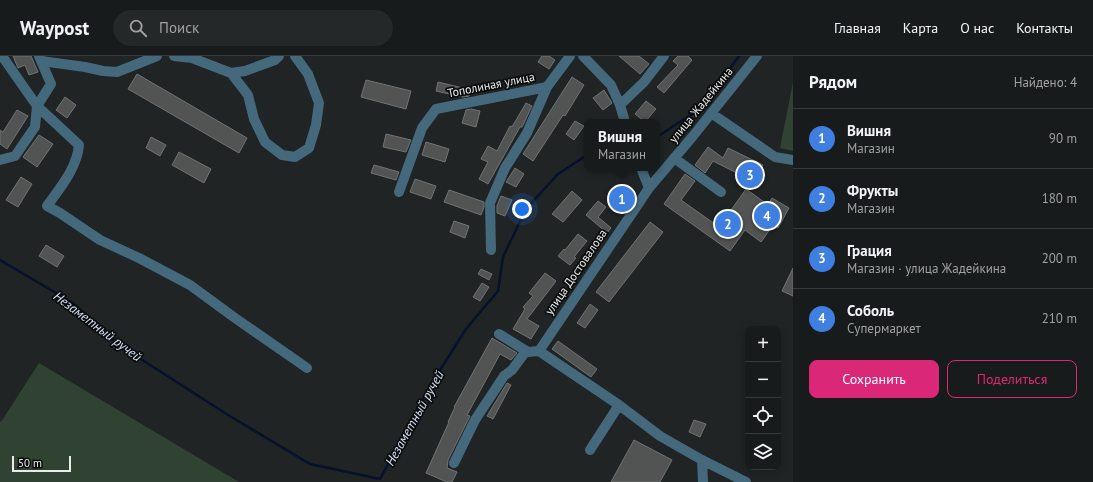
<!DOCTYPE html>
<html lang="ru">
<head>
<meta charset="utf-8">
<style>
  body { margin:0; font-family:"PT Sans",sans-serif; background:#252828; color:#f1f3f6 }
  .controls { position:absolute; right:12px; bottom:12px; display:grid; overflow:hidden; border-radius:8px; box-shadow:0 2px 10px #0003 }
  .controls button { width:36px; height:36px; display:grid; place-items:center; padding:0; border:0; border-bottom:1px solid #36393a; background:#181b1b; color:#f1f3f6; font:20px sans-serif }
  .scale { position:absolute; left:12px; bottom:10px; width:59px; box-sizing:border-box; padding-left:4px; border:2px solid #e9ebeb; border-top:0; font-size:11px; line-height:14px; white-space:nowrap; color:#e9ebeb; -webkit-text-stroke:3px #0b0d0d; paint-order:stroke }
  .you { position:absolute; left:522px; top:153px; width:14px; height:14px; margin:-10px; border:3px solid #fff; border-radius:50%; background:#1a73e8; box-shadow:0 0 0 6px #1a73e833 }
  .badge { display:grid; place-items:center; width:26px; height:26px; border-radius:50%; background:#db2777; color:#fff; font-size:13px; font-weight:700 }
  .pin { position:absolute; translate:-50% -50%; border:2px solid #fff; box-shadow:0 1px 4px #0006 }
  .popup { position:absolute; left:584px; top:63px; width:76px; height:52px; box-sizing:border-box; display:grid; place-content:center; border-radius:8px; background:#181b1b; filter:drop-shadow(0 1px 3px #0005); font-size:13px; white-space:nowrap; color:#9fa1a3 }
  .popup b { font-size:15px; color:#f1f3f6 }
  .popup::after { content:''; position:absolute; left:50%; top:100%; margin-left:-8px; border:8px solid transparent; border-top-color:#181b1b }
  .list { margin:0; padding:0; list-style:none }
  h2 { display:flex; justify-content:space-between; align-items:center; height:52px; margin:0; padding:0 16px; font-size:17px }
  h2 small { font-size:13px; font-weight:400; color:#9fa1a3 }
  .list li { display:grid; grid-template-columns:26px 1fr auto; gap:12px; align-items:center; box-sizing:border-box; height:60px; padding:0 16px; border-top:1px solid #36393a }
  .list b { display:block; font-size:15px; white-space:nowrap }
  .list p { margin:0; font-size:13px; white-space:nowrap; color:#9fa1a3 }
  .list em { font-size:13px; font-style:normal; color:#9fa1a3 }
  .actions { display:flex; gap:8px; padding:12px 16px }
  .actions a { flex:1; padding:9px 0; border:1px solid #db2777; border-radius:8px; text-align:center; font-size:14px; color:#db2777 }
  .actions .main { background:#db2777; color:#fff }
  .icon { flex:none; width:22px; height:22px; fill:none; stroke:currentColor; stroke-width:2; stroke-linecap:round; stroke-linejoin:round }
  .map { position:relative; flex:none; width:793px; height:426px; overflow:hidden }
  header { display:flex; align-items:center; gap:24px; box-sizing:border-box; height:56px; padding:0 20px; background:#181b1b; border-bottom:1px solid #36393a }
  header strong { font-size:19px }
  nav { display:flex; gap:22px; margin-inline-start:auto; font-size:14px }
  .search { width:280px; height:36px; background:#252828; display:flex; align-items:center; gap:10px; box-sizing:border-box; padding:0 14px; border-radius:22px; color:#9fa1a3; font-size:15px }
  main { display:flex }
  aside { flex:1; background:#181b1b }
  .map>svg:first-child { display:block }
  .green { fill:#304332 }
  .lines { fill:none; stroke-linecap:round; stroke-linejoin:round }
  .stream { stroke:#06122c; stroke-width:2.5 }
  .building { fill:#515453; stroke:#6f7372 }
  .minor { stroke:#44687c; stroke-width:10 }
  .labels { text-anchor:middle; stroke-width:3.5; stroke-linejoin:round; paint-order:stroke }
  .street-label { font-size:12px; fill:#e9ebeb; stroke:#0b0d0d }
  .water-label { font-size:13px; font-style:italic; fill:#d6e3fa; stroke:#0b0d0d }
</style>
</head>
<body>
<header>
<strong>Waypost</strong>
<div class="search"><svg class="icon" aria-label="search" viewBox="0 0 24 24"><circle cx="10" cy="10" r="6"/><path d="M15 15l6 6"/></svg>Поиск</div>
<nav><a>Главная</a><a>Карта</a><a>О нас</a><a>Контакты</a></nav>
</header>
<main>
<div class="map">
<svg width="793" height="426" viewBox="0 0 793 426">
  <rect width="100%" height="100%" fill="#202424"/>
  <path class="green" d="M 793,26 L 793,95 L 780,92 Z
    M 39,307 L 239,426 L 0,426 L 0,365 L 1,366 Z"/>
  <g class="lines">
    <path class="stream" d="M 657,81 L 692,58 L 726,18 L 739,0
      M 0,204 L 73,247 L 119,289 L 228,359 L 310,408 L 380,423 L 430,330 L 466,273 L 498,235 L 503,201 L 526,153 L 558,118 L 587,99"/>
  </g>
  <path class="building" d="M 13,0 L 31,0 L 38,16 L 29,19 L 25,9 L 18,12 Z
    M 542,0 L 549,0 L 555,4 L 549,13 L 538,6 Z
    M 619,0 L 639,0 L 649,8 L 640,18 Z
    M 678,0 L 688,0 L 692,4 L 664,37 L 657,31 L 678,9 L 673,5 Z
    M 137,18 L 247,82 L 239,97 L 128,33 Z
    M 572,21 L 584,29 L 565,60 L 563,59 L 533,105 L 523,98 Z
    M 366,24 L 411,35 L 406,53 L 361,41 Z
    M 438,26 L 471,34 L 469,40 L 463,41 L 436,35 Z
    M 604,34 L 612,47 L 603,54 L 593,42 Z
    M 65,41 L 76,49 L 67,62 L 56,54 Z
    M 646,45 L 656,53 L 645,66 L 635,58 Z
    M 526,47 L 532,50 L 524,67 L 522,71 L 520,71 L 488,128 L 479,123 L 488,106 L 481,103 L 488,90 L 497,95 L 510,70 L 512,71 Z
    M 471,53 L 480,55 L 476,71 L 462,67 L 466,54 Z
    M 17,54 L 28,60 L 7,93 L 0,88 L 0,74 L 3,76 Z
    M 575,65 L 584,70 L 574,84 L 566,78 Z
    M 386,78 L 411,84 L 406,96 L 383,91 Z
    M 39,79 L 53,88 L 37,111 L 23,101 Z
    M 151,81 L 166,89 L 160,100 L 146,92 Z
    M 426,86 L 449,93 L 445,106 L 422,99 Z
    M 708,91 L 723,102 L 728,92 L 763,109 L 755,126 L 713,105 L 705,117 L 695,109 Z
    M 179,96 L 211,113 L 204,127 L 172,109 Z
    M 374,109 L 399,116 L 396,124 L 371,117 Z
    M 515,112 L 524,118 L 516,131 L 506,126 Z
    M 685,118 L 695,125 L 681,144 L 719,171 L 746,133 L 768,149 L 772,142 L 789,152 L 778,172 L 773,169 L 761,186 L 745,174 L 730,195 L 664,148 Z
    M 21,121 L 32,128 L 18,151 L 6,144 Z
    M 415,123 L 436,130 L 431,143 L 410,136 Z
    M 622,133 L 632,146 L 622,153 L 613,140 Z
    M 449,134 L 484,146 L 484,151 L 481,159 L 444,146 Z
    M 572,135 L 582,144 L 563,166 L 552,158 Z
    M 501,140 L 512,144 L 505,160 L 497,157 L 497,150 Z
    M 598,145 L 606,151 L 598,161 L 611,172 L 607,177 L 586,159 Z
    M 454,165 L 469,170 L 465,182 L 450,176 Z
    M 650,166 L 663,176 L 609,246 L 596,236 Z
    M 578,178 L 587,185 L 574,201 L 576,202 L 570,209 L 558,200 L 564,193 L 565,194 Z
    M 46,189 L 64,200 L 57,211 L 39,200 Z
    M 793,212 L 793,240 L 782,235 Z
    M 481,213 L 492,218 L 489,224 L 478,218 Z
    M 545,217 L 556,225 L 527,263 L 539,270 L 531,283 L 513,273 L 525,253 L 523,251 L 533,240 L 529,237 Z
    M 482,227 L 489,231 L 480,245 L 473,241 Z
    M 590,248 L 598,254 L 585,272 L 577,267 Z
    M 492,282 L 517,297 L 511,304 L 500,298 L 467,359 L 470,360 L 448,404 L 447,412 L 457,416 L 452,426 L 447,426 L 426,417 L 449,366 L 448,366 L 455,351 L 454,351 Z
    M 558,285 L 597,313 L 591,321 L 552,293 Z
    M 507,327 L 511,329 L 493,363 L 487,360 Z
    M 694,364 L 706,368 L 700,381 L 689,376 Z
    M 634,384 L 672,404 L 660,426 L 611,426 Z"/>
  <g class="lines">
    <path class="minor" d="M 2,0 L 37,50 L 79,89 C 77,112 60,132 47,150 L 60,157 L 100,184 L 139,202 L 190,229 L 235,262 L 307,312
      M 174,0 L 192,2 L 231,17 L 245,15 L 275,4 L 279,0
      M 583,0 L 611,29 L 620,49 L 625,66
      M 41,5 L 85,11 L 103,15 L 117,16 L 157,0
      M 231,17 L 248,39 L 254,63 L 265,86 L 282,99 L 295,101 L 309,92 L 316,69 L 319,47 L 308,18 L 295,0
      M 620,49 L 644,26 L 664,0
      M 711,57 L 775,101 L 793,104
      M 674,102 L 721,136
      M 0,104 L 15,100 L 35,71 L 37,50 L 51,28 L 39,0
      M 641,112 L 649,132
      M 399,136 L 422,72 L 436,53 L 547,31 L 570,0
      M 491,194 L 490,147 L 505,112 L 527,77 L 547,31
      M 499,278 L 528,296 L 539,295 L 619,349 L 660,380 L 702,404 L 703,426
      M 539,295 L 649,132 L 693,80 L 757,0
      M 590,394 L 619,349
      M 702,404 L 746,426
      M 454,407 L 475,364 L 504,320 L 512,314 L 526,295"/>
  </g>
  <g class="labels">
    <g class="street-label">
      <text transform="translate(491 29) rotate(-11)" y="4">Тополиная улица</text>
      <text transform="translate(701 49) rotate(-51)" y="4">улица Жадейкина</text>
      <text transform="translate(576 216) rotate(-56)" y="4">улица Достовалова</text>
    </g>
    <g class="water-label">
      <text transform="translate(98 270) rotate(37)" y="5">Незаметный ручей</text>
      <text transform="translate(414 362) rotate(-61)" y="5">Незаметный ручей</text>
    </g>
  </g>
</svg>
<div class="controls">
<button>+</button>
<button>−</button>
<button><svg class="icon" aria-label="locate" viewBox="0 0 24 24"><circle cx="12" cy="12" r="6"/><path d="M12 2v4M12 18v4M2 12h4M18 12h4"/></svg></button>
<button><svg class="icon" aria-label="layers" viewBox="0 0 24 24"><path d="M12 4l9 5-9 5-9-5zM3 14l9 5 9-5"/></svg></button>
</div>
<div class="scale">50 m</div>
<div class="you"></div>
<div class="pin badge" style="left:622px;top:143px;background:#3f7fe0">1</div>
<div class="popup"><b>Вишня</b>Магазин</div>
<div class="pin badge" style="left:728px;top:168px;background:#3f7fe0">2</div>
<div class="pin badge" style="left:750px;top:119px;background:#3f7fe0">3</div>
<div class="pin badge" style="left:767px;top:160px;background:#3f7fe0">4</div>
</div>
<aside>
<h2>Рядом<small>Найдено: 4</small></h2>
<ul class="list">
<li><span class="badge" style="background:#3f7fe0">1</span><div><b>Вишня</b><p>Магазин</p></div><em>90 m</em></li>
<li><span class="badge" style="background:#3f7fe0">2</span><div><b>Фрукты</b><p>Магазин</p></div><em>180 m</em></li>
<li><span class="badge" style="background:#3f7fe0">3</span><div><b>Грация</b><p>Магазин · улица Жадейкина</p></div><em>200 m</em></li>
<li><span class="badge" style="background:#3f7fe0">4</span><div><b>Соболь</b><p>Супермаркет</p></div><em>210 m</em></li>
</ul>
<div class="actions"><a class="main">Сохранить</a><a>Поделиться</a></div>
</aside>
</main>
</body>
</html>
